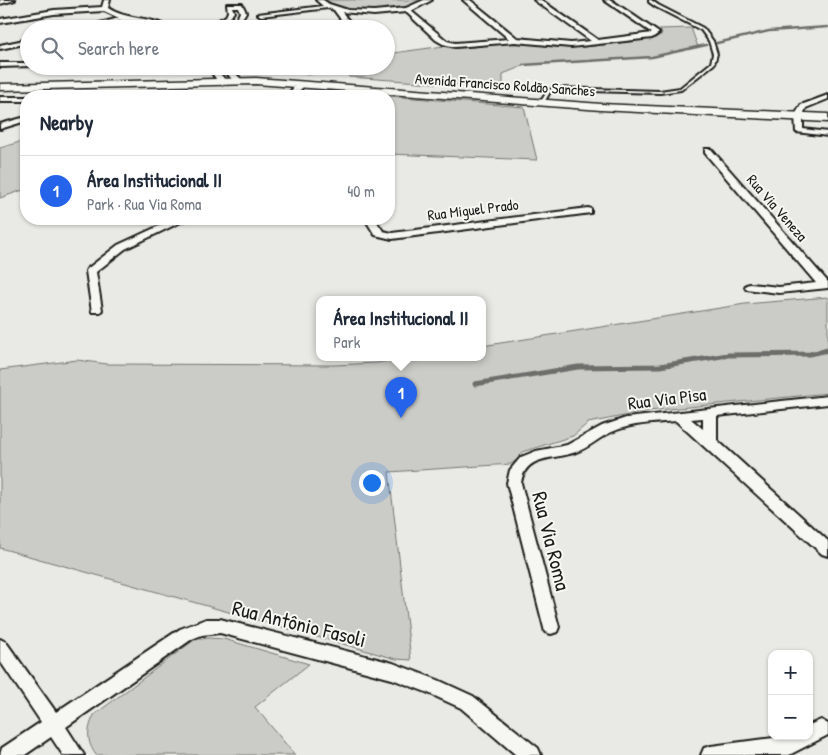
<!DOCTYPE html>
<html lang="en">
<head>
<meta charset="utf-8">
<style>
  body { margin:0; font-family:"Patrick Hand",sans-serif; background:#f2f2f3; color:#1f2937 }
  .controls { position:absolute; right:15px; bottom:15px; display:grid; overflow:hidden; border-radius:10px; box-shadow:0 1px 4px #0004 }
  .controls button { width:45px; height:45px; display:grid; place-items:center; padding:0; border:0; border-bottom:1px solid #e0e1e3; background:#fff; color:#1f2937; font:25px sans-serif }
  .you { position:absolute; left:371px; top:482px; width:18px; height:18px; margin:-12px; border:4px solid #fff; border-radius:50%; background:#1a73e8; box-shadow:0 0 0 8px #1a73e833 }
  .badge { display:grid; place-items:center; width:32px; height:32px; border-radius:50%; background:#2563eb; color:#fff; font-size:16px; font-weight:700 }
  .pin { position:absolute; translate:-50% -41px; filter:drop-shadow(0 1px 2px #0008) }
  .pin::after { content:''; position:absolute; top:26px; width:18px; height:15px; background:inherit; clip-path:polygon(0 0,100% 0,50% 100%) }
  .popup { position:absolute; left:316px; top:296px; width:170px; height:65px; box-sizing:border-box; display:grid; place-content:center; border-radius:10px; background:#fff; filter:drop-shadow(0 1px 4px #0005); font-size:16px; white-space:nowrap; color:#747a83 }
  .popup b { font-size:19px; color:#1f2937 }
  .popup::after { content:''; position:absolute; left:50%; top:100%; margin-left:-10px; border:10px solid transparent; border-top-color:#fff }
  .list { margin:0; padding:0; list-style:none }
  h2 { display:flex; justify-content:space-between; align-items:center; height:65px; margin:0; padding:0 20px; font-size:21px }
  h2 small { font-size:16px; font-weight:400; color:#747a83 }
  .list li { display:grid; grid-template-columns:32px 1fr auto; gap:15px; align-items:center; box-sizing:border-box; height:70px; padding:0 20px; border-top:1px solid #e0e1e3 }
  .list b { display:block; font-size:19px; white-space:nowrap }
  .list p { margin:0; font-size:16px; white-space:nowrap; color:#747a83 }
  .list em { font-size:16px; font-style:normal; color:#747a83 }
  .icon { flex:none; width:28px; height:28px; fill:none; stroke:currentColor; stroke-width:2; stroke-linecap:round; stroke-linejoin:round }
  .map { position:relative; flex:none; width:828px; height:755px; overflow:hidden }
  .search { position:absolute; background:#fff; box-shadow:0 1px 4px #0004; left:20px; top:20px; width:375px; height:55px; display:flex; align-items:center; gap:12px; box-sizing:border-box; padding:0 18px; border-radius:28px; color:#747a83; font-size:19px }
  .panel { position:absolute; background:#fff; box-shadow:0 1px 4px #0004; left:20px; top:90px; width:375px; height:135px; border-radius:20px }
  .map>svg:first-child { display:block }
  .green { fill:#cbcbc7; stroke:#747472 }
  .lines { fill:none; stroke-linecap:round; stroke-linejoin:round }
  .stream-far1 { stroke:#6d6d6c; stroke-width:2.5 }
  .stream { stroke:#6d6d6c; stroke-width:5 }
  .lane-casing { stroke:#1c1c1c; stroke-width:4 }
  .street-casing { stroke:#1c1c1c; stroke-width:4 }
  .secondary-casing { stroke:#1c1c1c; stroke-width:3 }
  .lane { fill:#f6f6f2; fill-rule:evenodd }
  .street { fill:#f6f6f2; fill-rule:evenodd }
  .secondary { fill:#f6f6f2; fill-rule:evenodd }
  .labels { text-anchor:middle; stroke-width:4; stroke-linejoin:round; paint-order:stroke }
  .far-street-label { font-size:15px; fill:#1c1c1c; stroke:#f6f6f2 }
  .street-label { font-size:18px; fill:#1c1c1c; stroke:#f6f6f2 }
  .near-street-label { font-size:21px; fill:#1c1c1c; stroke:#f6f6f2 }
</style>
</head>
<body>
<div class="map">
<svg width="828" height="755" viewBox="0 0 828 755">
  <rect width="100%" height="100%" fill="#e9e9e5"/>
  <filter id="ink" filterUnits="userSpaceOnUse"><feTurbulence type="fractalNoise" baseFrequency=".02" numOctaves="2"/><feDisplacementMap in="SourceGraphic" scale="10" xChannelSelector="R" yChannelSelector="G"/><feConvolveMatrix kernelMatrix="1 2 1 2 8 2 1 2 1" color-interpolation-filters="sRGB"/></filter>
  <g filter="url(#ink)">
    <path class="green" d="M 326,0 L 422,0 C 395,13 351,18 326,0 Z
      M 691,28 L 698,47 L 652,57 L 525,65 L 503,74 L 503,88 L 349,77 L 341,66 L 386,66 L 386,54 L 444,46 C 467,52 490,42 513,42 C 527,42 541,46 556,47 C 589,49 623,42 655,38 L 662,34 L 660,29 Z
      M 318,91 L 322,91 L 388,96 L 310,96 Z
      M 389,96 L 524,107 L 537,160 L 389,154 Z
      M 26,140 L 26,189 L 0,198 L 0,148 Z
      M 828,297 L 828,393 L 649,411 L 588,423 L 573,436 L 522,452 L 522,456 L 511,464 L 389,472 L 411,660 L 396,659 L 0,548 L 0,370 L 77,360 L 107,364 L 334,365 L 376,363 L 415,357 L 482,357 L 482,346 L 745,304 Z
      M 209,638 L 224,639 L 309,664 L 255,707 L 295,755 L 96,755 C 86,741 87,730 94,715 L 194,640 Z"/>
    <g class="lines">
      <path class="stream-far1" d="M 717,43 L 769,31 L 828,27
        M 523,65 L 652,57 L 706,45"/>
      <path class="stream" d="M 475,384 L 578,367 L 660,366 L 728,355 L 810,354 L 828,350"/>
      <g class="lane-casing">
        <path id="lane" d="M 649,0 L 651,0 L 658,5 L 703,28 L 713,41 L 717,54 L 714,64 L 681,90 L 660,93 L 556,90 L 550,92 L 543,104 L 541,104 L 540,103 L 548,90 L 556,88 L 660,91 L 680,88 L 711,63 L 713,54 L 709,41 L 701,30 L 656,7 L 649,2 Z"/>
      </g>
      <g class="street-casing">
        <path id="street" d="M 0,0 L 15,0 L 0,4 Z
          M 104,0 L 110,0 L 108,8 C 127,21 152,15 170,29 C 156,29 143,21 128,21 C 112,20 95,29 78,29 L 119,18 L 104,11 L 54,14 L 0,23 L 0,19 L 54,10 L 102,7 Z
          M 316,0 L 323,0 L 329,4 L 348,10 L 374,11 L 406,8 L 424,0 L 432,0 L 411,11 L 447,41 L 455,43 L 509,39 L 463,0 L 470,0 L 517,38 L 571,43 L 591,41 L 534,0 L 541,0 L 598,40 L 652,33 L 604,0 L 611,0 L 659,33 L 652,38 L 571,47 L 515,42 L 455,47 L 443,44 L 436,40 L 406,12 L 374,15 L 342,12 L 355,29 L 325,29 L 345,25 L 334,10 L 328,8 L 261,16 L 258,14 L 323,6 Z
          M 227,4 L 242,4 L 246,12 C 240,23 232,29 219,29 L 237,19 L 240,12 L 238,7 L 232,7 L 234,12 C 228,22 215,29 203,29 L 226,16 L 228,12 Z
          M 29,39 L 29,43 L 0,49 L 0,45 Z
          M 0,63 L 29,63 L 29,66 L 32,66 L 0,67 Z
          M 207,66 L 214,66 L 226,81 L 225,83 L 219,83 Z
          M 221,66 L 228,66 L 241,79 L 241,83 L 235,83 Z
          M 299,66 L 306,66 L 313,72 L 307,73 Z
          M 299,82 L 306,84 L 294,96 L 286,96 Z
          M 828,95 L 828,99 L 806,108 L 803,115 L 803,129 L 828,132 L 828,136 L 796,132 L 795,115 L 801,105 Z
          M 0,97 L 26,97 L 26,101 L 0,101 Z
          M 26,117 L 26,121 L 0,129 L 0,124 Z
          M 705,149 L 711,149 L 828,282 L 828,288 L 779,293 L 746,289 L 745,287 L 746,285 L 750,284 L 779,287 L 816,283 L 705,153 Z
          M 588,208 L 591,209 L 591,213 L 392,239 L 375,235 L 365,219 L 375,219 L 383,231 L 392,233 Z
          M 174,219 L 187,219 L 125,249 L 96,272 L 102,310 L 100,312 L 92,312 L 86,271 L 87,269 L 118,245 Z
          M 828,396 L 828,404 L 717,416 L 717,440 L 828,541 L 828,556 L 822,554 L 676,421 C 655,423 632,423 612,432 C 599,437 589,448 576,452 C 554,460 525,454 521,483 L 559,627 L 557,632 L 551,634 L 545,632 L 507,483 L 510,470 L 521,457 L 536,451 L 567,445 L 602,426 L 626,418 ZM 703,418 L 703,429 L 691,419 Z
          M 206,619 L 220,619 L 393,663 L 438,680 L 473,696 L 538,748 L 541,755 L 516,755 L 461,708 L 426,692 L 392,679 L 220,633 L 202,635 L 192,639 L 66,727 L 84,755 L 63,755 L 51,737 L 25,755 L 0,755 L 2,748 L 41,722 L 0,661 L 0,639 L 6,642 L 56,712 L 180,629 Z
          M 821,720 L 828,724 L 828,735 L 789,755 L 701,755 L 704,748 L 711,746 L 788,736 L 809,736 L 809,725 Z"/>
      </g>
      <g class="secondary-casing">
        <path id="secondary" d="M 256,78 L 601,104 L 828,114 L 828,122 L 601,110 L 256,84 L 0,90 L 0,84 Z"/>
      </g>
      <use href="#lane" class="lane"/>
      <use href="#street" class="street"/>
      <use href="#secondary" class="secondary"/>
    </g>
  </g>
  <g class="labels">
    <g class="far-street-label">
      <text transform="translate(505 85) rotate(4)" y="5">Avenida Francisco Roldão Sanches</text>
      <text transform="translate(777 208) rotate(49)" y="5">Rua Via Veneza</text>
      <text transform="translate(473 210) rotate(-7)" y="5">Rua Miguel Prado</text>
    </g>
    <g class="street-label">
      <text transform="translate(667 399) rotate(-7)" y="6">Rua Via Pisa</text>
    </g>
    <g class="near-street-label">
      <text transform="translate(551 541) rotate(76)" y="7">Rua Via Roma</text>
      <text transform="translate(299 624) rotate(14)" y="7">Rua Antônio Fasoli</text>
    </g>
  </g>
</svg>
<div class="controls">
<button>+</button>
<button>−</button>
</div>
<div class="you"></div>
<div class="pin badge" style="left:401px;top:418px">1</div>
<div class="popup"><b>Área Institucional II</b>Park</div>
<div class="search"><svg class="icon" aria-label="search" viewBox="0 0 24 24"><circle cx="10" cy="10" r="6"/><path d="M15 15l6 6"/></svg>Search here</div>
<section class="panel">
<h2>Nearby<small></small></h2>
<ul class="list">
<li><span class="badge">1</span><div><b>Área Institucional II</b><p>Park · Rua Via Roma</p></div><em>40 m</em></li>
</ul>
</section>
</div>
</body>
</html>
